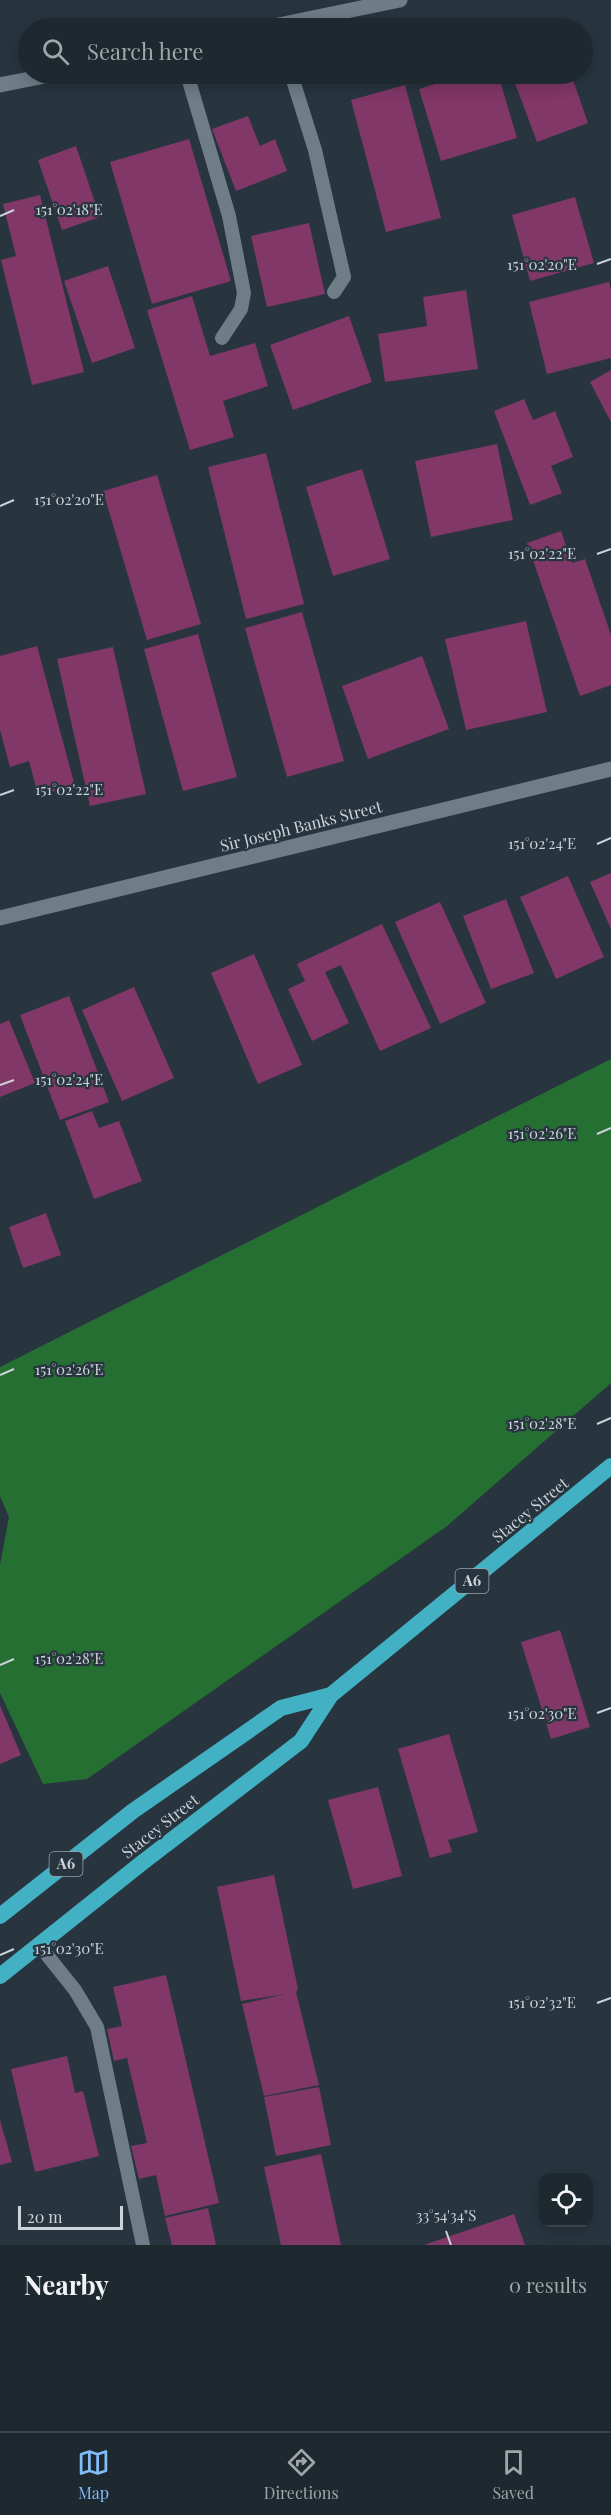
<!DOCTYPE html>
<html lang="en">
<head>
<meta charset="utf-8">
<style>
  body { margin:0; font-family:"Playfair Display",serif; background:#263037; color:#f1f3f6 }
  .controls { position:absolute; right:18px; bottom:18px; display:grid; overflow:hidden; border-radius:12px; box-shadow:0 3px 15px #0003 }
  .controls button { width:54px; height:54px; display:grid; place-items:center; padding:0; border:0; border-bottom:2px solid #3c444b; background:#1e282f; color:#f1f3f6; font:30px sans-serif }
  .scale { position:absolute; left:18px; bottom:15px; width:105px; box-sizing:border-box; padding-left:6px; border:3px solid #ccd4da; border-top:0; font-size:16px; line-height:21px; white-space:nowrap; color:#ccd4da; -webkit-text-stroke:4px #28353f; paint-order:stroke }
  .list { margin:0; padding:0; list-style:none }
  h2 { display:flex; justify-content:space-between; align-items:center; height:78px; margin:0; padding:0 24px; font-size:26px }
  h2 small { font-size:20px; font-weight:400; color:#a1a6aa }
  .icon { flex:none; width:33px; height:33px; fill:none; stroke:currentColor; stroke-width:2; stroke-linecap:round; stroke-linejoin:round }
  .map { position:relative; flex:none; width:611px; height:2245px; overflow:hidden }
  .search { position:absolute; background:#1e282f; box-shadow:0 3px 15px #0003; left:18px; right:18px; top:18px; height:66px; display:flex; align-items:center; gap:15px; box-sizing:border-box; padding:0 21px; border-radius:33px; color:#a1a6aa; font-size:22px }
  .sheet { height:186px; background:#1e282f }
  nav { display:flex; justify-content:space-around; align-items:center; box-sizing:border-box; height:84px; border-top:2px solid #3c444b; background:#1e282f; font-size:16px; color:#a1a6aa }
  nav a { display:grid; justify-items:center; gap:3px }
  nav .on { color:#81bdfa }
  .map>svg:first-child { display:block }
  .forest { fill:#266f32 }
  .building { fill:#813768 }
  .lines { fill:none; stroke-linecap:round; stroke-linejoin:round }
  .service { stroke:#6e7d88; stroke-width:14 }
  .minor { stroke:#6e7d88; stroke-width:15 }
  .trunk { stroke:#43b1c4; stroke-width:16 }
  .ticks { fill:none; stroke:#ccd4da; stroke-width:2 }
  .labels { text-anchor:middle; stroke-width:4.5; stroke-linejoin:round; paint-order:stroke }
  .shield { fill:#28353f; stroke:#9ba4ac; stroke-width:1.5 }
  .shield-label { font-size:15px; font-weight:bold; fill:#ccd4da }
  .street-label { font-size:16px; fill:#ccd4da; stroke:#28353f }
  .ticks-label { font-size:15px; text-anchor:middle; fill:#ccd4da; stroke:#28353f; stroke-width:4.5; stroke-linejoin:round; paint-order:stroke }
</style>
</head>
<body>
<div class="map">
<svg width="611" height="2245" viewBox="0 0 611 2245">
  <rect width="100%" height="100%" fill="#28353f"/>
  <path class="forest" d="M 611,1059 L 611,1383 L 447,1526 L 87,1779 L 43,1784 L 0,1693 L 0,1565 L 9,1517 L 0,1496 L 0,1367 Z"/>
  <path class="building" d="M 468,74 L 498,74 L 517,138 L 441,161 L 419,89 Z
    M 516,74 L 571,74 L 588,123 L 537,142 L 512,75 Z
    M 405,85 L 441,218 L 386,232 L 351,100 Z
    M 248,116 L 260,146 L 275,139 L 287,171 L 236,191 L 212,129 Z
    M 189,139 L 231,281 L 152,304 L 110,162 Z
    M 76,146 L 100,217 L 62,230 L 38,160 Z
    M 40,195 L 84,372 L 32,385 L 1,260 L 16,256 L 3,204 Z
    M 575,197 L 594,263 L 530,281 L 512,215 Z
    M 309,223 L 325,294 L 267,307 L 251,236 Z
    M 108,266 L 135,348 L 92,363 L 64,281 Z
    M 609,282 L 611,290 L 611,358 L 547,374 L 529,302 Z
    M 466,290 L 478,369 L 385,382 L 378,334 L 427,326 L 423,297 Z
    M 192,296 L 210,356 L 255,343 L 268,386 L 223,401 L 234,437 L 190,450 L 147,310 Z
    M 349,316 L 372,382 L 293,410 L 270,345 Z
    M 611,370 L 611,422 L 590,382 Z
    M 524,399 L 533,420 L 555,411 L 573,457 L 551,466 L 562,493 L 530,505 L 494,411 Z
    M 497,444 L 513,520 L 431,537 L 415,461 Z
    M 266,453 L 304,604 L 246,619 L 208,467 Z
    M 362,469 L 390,559 L 333,576 L 306,487 Z
    M 157,475 L 201,624 L 147,640 L 103,491 Z
    M 561,531 L 572,563 L 585,559 L 611,635 L 611,685 L 580,696 L 527,543 Z
    M 302,612 L 344,761 L 287,777 L 245,628 Z
    M 526,621 L 547,712 L 466,730 L 445,639 Z
    M 198,634 L 237,777 L 183,791 L 144,649 Z
    M 37,646 L 75,786 L 38,795 L 29,761 L 10,767 L 0,730 L 0,656 Z
    M 113,647 L 146,794 L 90,806 L 57,659 Z
    M 422,656 L 449,729 L 368,759 L 342,686 Z
    M 611,873 L 611,929 L 590,882 Z
    M 568,876 L 604,957 L 556,979 L 520,897 Z
    M 506,899 L 534,973 L 491,989 L 463,916 Z
    M 440,902 L 486,1003 L 440,1024 L 395,922 Z
    M 382,924 L 431,1028 L 380,1051 L 341,965 L 325,972 L 349,1023 L 312,1041 L 288,989 L 305,981 L 297,964 Z
    M 254,954 L 302,1065 L 258,1084 L 211,973 Z
    M 134,987 L 174,1078 L 122,1101 L 82,1010 Z
    M 69,996 L 109,1102 L 60,1120 L 20,1015 Z
    M 9,1020 L 35,1083 L 0,1097 L 0,1024 Z
    M 92,1111 L 99,1128 L 119,1121 L 142,1181 L 94,1199 L 65,1121 Z
    M 46,1213 L 61,1255 L 23,1268 L 9,1227 Z
    M 560,1630 L 590,1727 L 551,1739 L 521,1642 Z
    M 0,1705 L 21,1755 L 0,1764 Z
    M 449,1734 L 478,1832 L 448,1840 L 452,1852 L 430,1858 L 398,1749 Z
    M 378,1787 L 402,1876 L 353,1889 L 328,1800 Z
    M 274,1875 L 298,1989 L 296,1992 L 319,2085 L 264,2096 L 242,2004 L 285,1994 L 241,2001 L 217,1887 Z
    M 166,1975 L 219,2203 L 165,2216 L 156,2175 L 139,2179 L 131,2146 L 147,2143 L 127,2058 L 114,2061 L 107,2029 L 122,2026 L 113,1987 Z
    M 67,2056 L 75,2093 L 83,2091 L 99,2156 L 35,2172 L 11,2069 Z
    M 319,2087 L 331,2145 L 276,2156 L 264,2097 Z
    M 0,2120 L 12,2162 L 0,2165 Z
    M 321,2154 L 341,2245 L 281,2245 L 264,2167 Z
    M 208,2208 L 216,2245 L 172,2245 L 165,2218 Z
    M 514,2214 L 525,2245 L 424,2245 Z"/>
  <g class="lines">
    <path class="service" d="M 187,74 L 229,216 L 244,293 L 241,309 L 222,338
      M 291,74 L 315,150 L 344,277 L 334,292
      M 39,1945 L 75,1990 L 97,2027 L 143,2245"/>
    <path class="minor" d="M 264,28 L 400,0
      M 0,85 L 55,74
      M 0,918 L 611,769"/>
    <path class="trunk" d="M 0,1916 L 133,1811 L 281,1708 L 331,1695
      M 0,1976 L 143,1862 L 301,1741 L 331,1695 L 611,1466"/>
  </g>
  <path class="ticks" d="M 0,216 L 14,210M 597,264 L 611,259M 0,506 L 14,500M 597,554 L 611,549M 0,795 L 14,790M 597,844 L 611,838M 0,1085 L 14,1080M 597,1134 L 611,1128M 0,1375 L 14,1369M 597,1424 L 611,1418M 0,1665 L 14,1659M 597,1713 L 611,1708M 0,1955 L 14,1949M 597,2003 L 611,1998M 446,2231 L 451,2245"/>
  <g class="labels">
    <g class="shield">
      <rect x="455.5" y="1569" width="33" height="24" rx="4.5"/>
      <rect x="49.5" y="1852" width="33" height="24" rx="4.5"/>
    </g>
    <g class="shield-label">
      <text x="472" y="1586">A6</text>
      <text x="66" y="1869">A6</text>
    </g>
    <g class="street-label">
      <text transform="translate(301 826) rotate(-14)" y="6">Sir Joseph Banks Street</text>
      <text transform="translate(530 1510) rotate(-39)" y="6">Stacey Street</text>
      <text transform="translate(160 1826) rotate(-38)" y="6">Stacey Street</text>
    </g>
  </g>
  <g class="ticks-label">
    <text x="69" y="215">151°02'18"E</text>
    <text x="542" y="270">151°02'20"E</text>
    <text x="69" y="505">151°02'20"E</text>
    <text x="542" y="559">151°02'22"E</text>
    <text x="69" y="795">151°02'22"E</text>
    <text x="542" y="849">151°02'24"E</text>
    <text x="69" y="1085">151°02'24"E</text>
    <text x="542" y="1139">151°02'26"E</text>
    <text x="69" y="1375">151°02'26"E</text>
    <text x="542" y="1429">151°02'28"E</text>
    <text x="69" y="1664">151°02'28"E</text>
    <text x="542" y="1719">151°02'30"E</text>
    <text x="69" y="1954">151°02'30"E</text>
    <text x="542" y="2008">151°02'32"E</text>
    <text x="446" y="2221">33°54'34"S</text>
  </g>
</svg>
<div class="controls">
<button><svg class="icon" aria-label="locate" viewBox="0 0 24 24"><circle cx="12" cy="12" r="6"/><path d="M12 2v4M12 18v4M2 12h4M18 12h4"/></svg></button>
</div>
<div class="scale">20 m</div>
<div class="search"><svg class="icon" aria-label="search" viewBox="0 0 24 24"><circle cx="10" cy="10" r="6"/><path d="M15 15l6 6"/></svg>Search here</div>
</div>
<section class="sheet">
<h2>Nearby<small>0 results</small></h2>
<ul class="list">
</ul>
</section>
<nav>
<a class="on"><svg class="icon" aria-label="map" viewBox="0 0 24 24"><path d="M3 6l6-2 6 2 6-2v14l-6 2-6-2-6 2zM9 4v14M15 6v14"/></svg>Map</a>
<a><svg class="icon" aria-label="directions" viewBox="0 0 24 24"><path d="M12 3l9 9-9 9-9-9zM9 14v-3h6M13 9l2 2-2 2"/></svg>Directions</a>
<a><svg class="icon" aria-label="saved" viewBox="0 0 24 24"><path d="M7 4h10v16l-5-4-5 4z"/></svg>Saved</a>
</nav>
</body>
</html>
